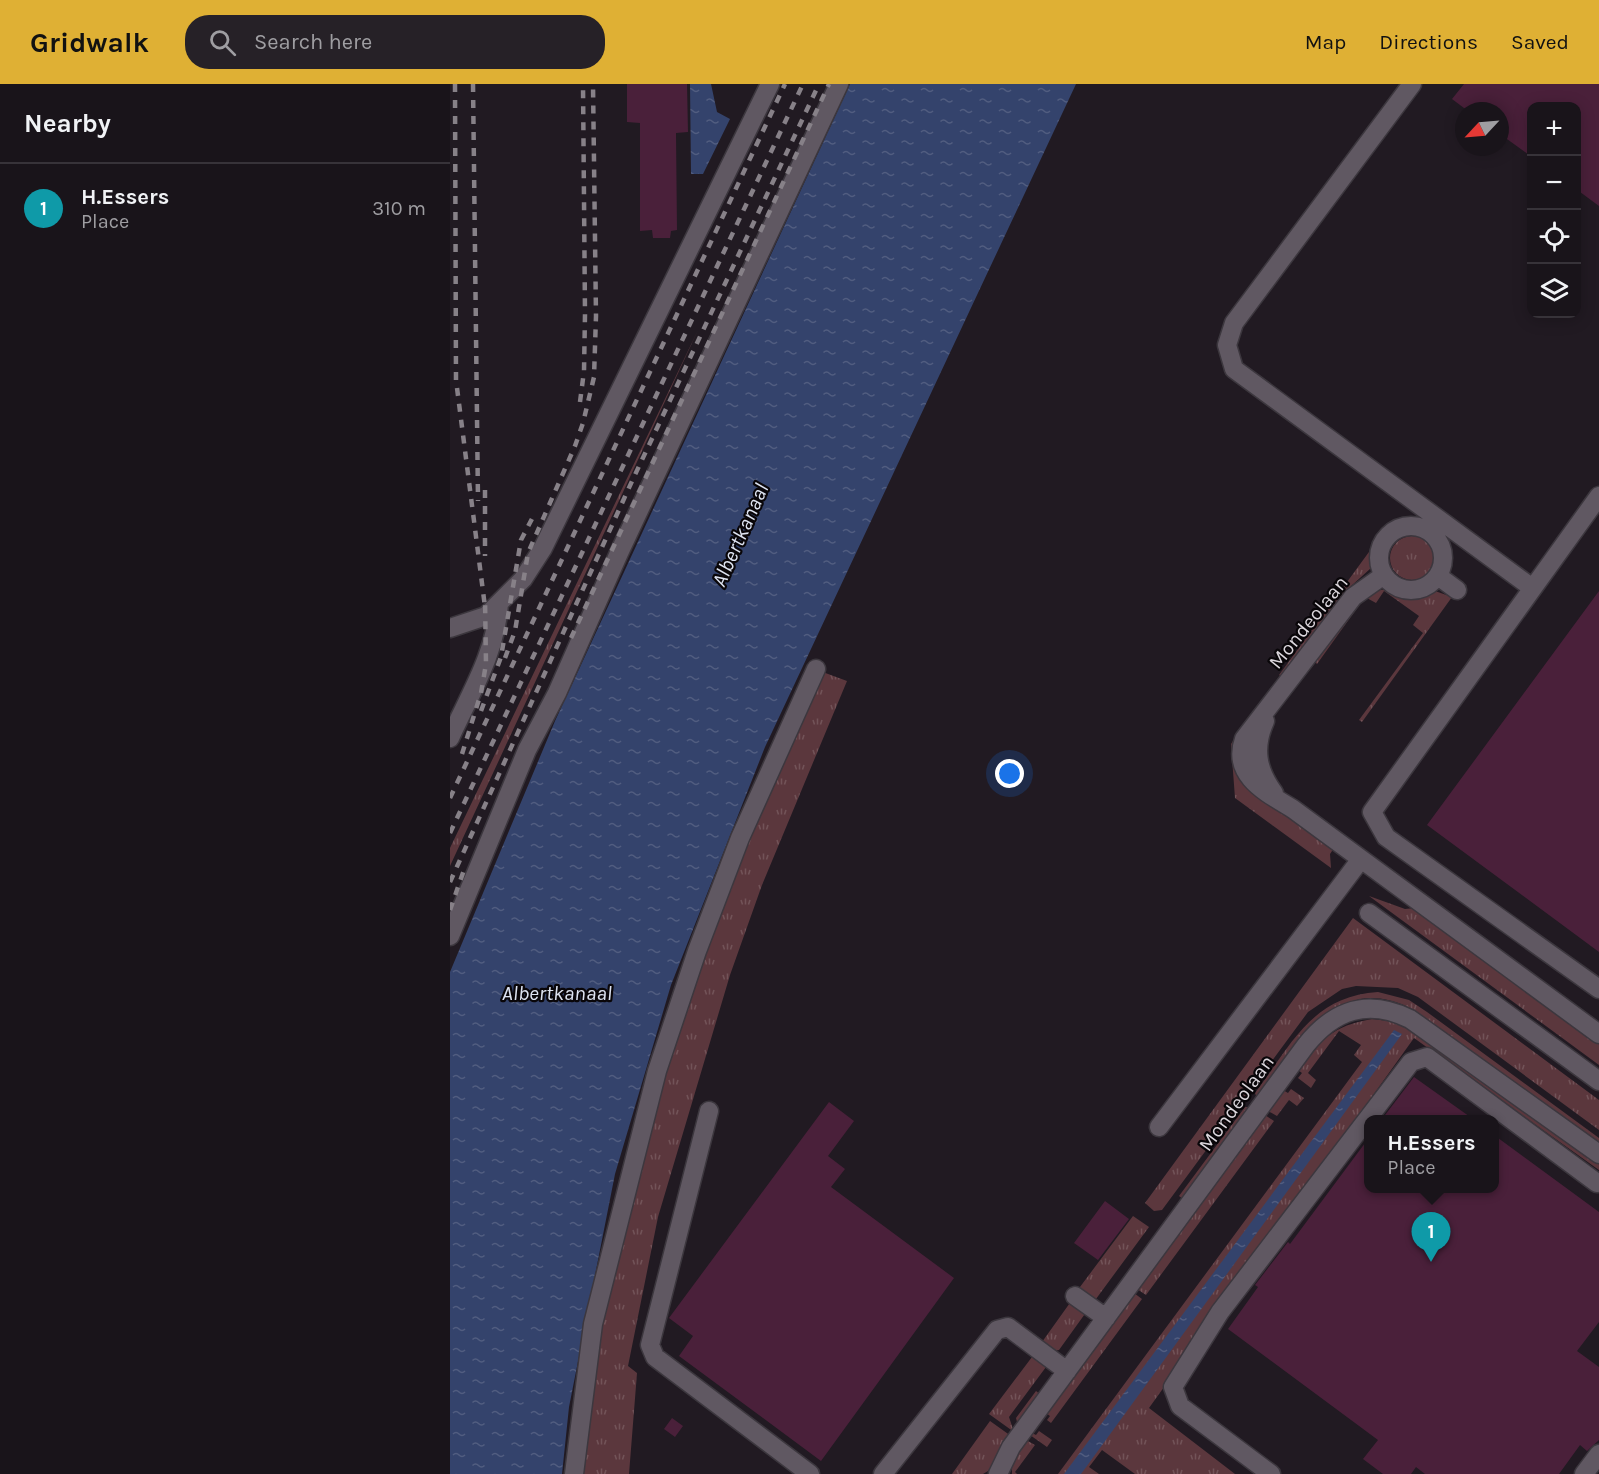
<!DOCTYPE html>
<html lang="en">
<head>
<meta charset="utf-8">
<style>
  body { margin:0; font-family:Karla,sans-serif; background:#262127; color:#f1f3f6 }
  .controls { position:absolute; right:18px; top:18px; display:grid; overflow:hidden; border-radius:12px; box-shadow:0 3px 15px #0003 }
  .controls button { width:54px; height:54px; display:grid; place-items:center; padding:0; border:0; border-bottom:2px solid #373339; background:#19141a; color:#f1f3f6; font:30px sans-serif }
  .compass { position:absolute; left:1005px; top:18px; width:54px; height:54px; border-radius:50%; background:#19141a; box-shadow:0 3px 15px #0003; rotate:244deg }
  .you { position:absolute; left:560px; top:690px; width:21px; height:21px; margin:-15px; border:4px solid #fff; border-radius:50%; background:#1a73e8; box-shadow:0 0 0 9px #1a73e833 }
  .badge { display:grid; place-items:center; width:39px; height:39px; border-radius:50%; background:#dfb034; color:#fff; font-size:20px; font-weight:700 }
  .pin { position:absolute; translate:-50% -50px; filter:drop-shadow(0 2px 3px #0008) }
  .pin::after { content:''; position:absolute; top:32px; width:21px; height:18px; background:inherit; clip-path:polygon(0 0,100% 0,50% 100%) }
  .popup { position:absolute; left:914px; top:1031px; width:135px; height:78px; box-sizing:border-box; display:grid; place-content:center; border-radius:12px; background:#19141a; filter:drop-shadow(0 2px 4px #0005); font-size:20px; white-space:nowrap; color:#9f9ea2 }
  .popup b { font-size:22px; color:#f1f3f6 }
  .popup::after { content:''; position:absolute; left:50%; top:100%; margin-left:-12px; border:12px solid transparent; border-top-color:#19141a }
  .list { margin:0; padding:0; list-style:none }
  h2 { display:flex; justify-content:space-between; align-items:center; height:78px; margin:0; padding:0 24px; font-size:26px }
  h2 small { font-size:20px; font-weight:400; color:#9f9ea2 }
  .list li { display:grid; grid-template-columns:39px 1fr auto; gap:18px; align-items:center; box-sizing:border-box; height:90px; padding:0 24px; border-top:2px solid #373339 }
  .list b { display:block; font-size:22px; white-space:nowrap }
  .list p { margin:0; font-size:20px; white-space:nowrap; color:#9f9ea2 }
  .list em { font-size:20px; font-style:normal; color:#9f9ea2 }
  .icon { flex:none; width:33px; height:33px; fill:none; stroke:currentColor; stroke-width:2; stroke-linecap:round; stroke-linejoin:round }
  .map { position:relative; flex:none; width:1149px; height:1390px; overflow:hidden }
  header { display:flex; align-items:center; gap:36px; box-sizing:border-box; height:84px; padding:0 30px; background:#dfb034; color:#111 }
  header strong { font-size:28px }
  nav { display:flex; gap:33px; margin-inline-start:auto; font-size:21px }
  .search { width:420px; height:54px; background:#262127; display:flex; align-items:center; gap:15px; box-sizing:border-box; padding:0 21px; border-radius:24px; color:#9f9ea2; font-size:22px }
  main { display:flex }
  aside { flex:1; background:#19141a }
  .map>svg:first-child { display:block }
  .grass { fill:url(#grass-tufts) }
  .water { fill:url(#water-ripples) }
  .building { fill:#4a203a }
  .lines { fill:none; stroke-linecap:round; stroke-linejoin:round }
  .minor-casing { stroke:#3c373e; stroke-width:21 }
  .minor { stroke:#605862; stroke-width:18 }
  .rail { stroke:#878188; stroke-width:4.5; stroke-dasharray:8 8; stroke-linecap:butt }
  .labels { text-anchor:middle; stroke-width:4.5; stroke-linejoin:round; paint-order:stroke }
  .street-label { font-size:20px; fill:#dbd6dc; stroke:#090609 }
  .water-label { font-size:21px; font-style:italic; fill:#dee4f2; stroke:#090609 }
</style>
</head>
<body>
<header>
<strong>Gridwalk</strong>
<div class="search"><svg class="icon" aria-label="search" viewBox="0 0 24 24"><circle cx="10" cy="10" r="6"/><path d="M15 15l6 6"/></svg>Search here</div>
<nav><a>Map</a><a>Directions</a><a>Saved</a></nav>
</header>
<main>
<aside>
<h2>Nearby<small></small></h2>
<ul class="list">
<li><span class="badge" style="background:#0f9aa8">1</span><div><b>H.Essers</b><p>Place</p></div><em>310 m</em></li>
</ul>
</aside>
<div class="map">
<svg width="1149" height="1390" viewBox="0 0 1149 1390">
  <defs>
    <pattern id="grass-tufts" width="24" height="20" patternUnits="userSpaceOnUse" patternTransform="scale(1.5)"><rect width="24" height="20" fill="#5b373d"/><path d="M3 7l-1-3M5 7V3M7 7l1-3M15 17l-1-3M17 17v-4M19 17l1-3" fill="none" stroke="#725358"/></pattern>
    <pattern id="water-ripples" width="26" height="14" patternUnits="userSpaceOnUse" patternTransform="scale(1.5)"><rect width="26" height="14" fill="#34436c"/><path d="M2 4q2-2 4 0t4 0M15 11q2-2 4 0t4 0" fill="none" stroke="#515d80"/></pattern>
  </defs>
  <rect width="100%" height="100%" fill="#211a22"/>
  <path class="grass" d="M 248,246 L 0,782 L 0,764 Z
    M940 474a22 22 0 1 1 44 0a22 22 0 1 1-44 0Z
    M 927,457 L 921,484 L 900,503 L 834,594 L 829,591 Z
    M 937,505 L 957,511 L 985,507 L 1002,513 L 912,638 L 909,636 L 973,549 L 963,541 L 969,532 L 934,507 L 926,519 L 915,513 L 867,580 L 864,577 C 882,552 902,508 937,505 Z
    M 370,587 L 397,597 L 312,801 L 280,891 L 208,1133 L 178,1282 L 187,1289 L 179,1390 L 128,1390 L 151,1238 L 200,1029 L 250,873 Z
    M 785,654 L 788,657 L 785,668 L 884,764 L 880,770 L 881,784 L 785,714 L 781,660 Z
    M 919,812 L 955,825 L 965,824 L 1149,960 L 1149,981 Z
    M 903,834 L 1149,1016 L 1149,1046 L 968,913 L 948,904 L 906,902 L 892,905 L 858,928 L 712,1126 L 704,1127 L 695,1119 Z
    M 928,908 L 959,916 L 977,928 L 1149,1054 L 1149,1062 L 958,923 C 882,887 845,967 808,1017 L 805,1009 C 841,961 862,912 928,908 Z
    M 922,935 L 947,938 L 967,947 L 1149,1080 L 1149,1086 L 964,954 L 699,1324 L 785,1390 L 685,1390 L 652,1366 L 639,1383 L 649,1390 L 608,1390 L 912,978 L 904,971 L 911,961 L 889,947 L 858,989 L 866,996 L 861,1004 L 848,994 L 852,989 L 848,986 C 872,955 882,942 922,935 Z
    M 841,1005 L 854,1014 L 847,1022 L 839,1016 L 827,1032 L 818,1027 L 833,1006 L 838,1009 Z
    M 795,1023 L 803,1023 L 734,1116 L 729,1112 Z
    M 815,1031 L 824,1037 L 696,1211 L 687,1205 Z
    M 683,1132 L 699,1143 L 643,1219 L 627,1207 Z
    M 684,1209 L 692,1215 L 601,1339 L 597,1336 L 600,1332 L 596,1329 Z
    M 622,1216 L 637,1227 L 609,1266 L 603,1267 L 592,1258 Z
    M 582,1273 L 596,1283 L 559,1333 L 564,1348 L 539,1330 Z
    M 586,1307 L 591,1311 L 568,1342 L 566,1334 Z
    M 540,1337 L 561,1352 L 538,1387 L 533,1390 L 502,1390 Z
    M 589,1347 L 602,1356 L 597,1363 L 580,1351 L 582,1349 L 586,1351 Z
    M 576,1356 L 585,1361 L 565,1388 L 567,1390 L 562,1390 L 562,1378 Z"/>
  <path class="water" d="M 240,0 L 261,0 L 267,28 L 280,35 L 253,90 L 241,90 Z
    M 400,0 L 626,0 L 315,663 L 221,901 L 165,1090 L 119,1323 L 112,1390 L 0,1390 L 0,888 L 105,637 Z
    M 944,946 L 952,950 L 631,1390 L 614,1390 Z"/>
  <path class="building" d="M 177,0 L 237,0 L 238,48 L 226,49 L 227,146 L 221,147 L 220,154 L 203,154 L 202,146 L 190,147 L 190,39 L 177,38 Z
    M 1014,0 L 1149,0 L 1149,122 L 1126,105 L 1126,22 L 1082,22 L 1082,73 L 1050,50 L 1050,27 L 1018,27 L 1002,15 Z
    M 1149,507 L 1149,868 L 977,741 Z
    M 964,993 L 1023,1035 L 932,1035 Z
    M 379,1018 L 404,1037 L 378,1072 L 395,1085 L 381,1103 L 504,1194 L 371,1377 L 229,1272 L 243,1252 L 219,1234 Z
    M 1044,1051 L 1149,1128 L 1149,1238 L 1127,1267 L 1149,1283 L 1149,1356 L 1137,1367 L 1130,1361 L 1109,1390 L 975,1390 L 966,1383 L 961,1390 L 933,1390 L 913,1375 L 928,1356 L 778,1245 L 808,1203 L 805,1201 L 838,1158 L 840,1160 L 918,1055 L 918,1104 L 1044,1104 Z
    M 655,1117 L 679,1135 L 648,1176 L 624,1159 Z
    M 222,1334 L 233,1342 L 225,1353 L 214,1345 Z"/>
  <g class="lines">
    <g class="minor-casing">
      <path id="minor" d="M 962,0 L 784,239 L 777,261 L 784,285 L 1081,503
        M 1149,412 L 922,728 L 936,753 L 1149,905
        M929 474a32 32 0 1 1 64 0a32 32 0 1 1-64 0Z
        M 934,491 L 903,513 L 794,655 C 781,692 817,709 843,725 L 1149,950
        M 988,492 L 1007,506
        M 0,544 L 36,532 L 73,495 L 93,464 L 320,0
        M 815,637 C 803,664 807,686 824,709
        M 0,654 C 20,610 46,569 49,520
        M 919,829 L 1149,997
        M 0,852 L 77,666 L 107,609 L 169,469 L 389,0
        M 259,1027 L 200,1261 L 205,1273 L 360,1390
        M 709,1043 L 911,775
        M 625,1212 L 656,1234
        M 124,1390 L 143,1240 L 207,987 L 247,867 L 290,754 L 366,585
        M 433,1390 L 547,1246 L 558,1243 L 617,1287
        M 548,1390 L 561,1363 L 856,961 C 884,926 918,914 960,935 L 1149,1070
        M 821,1390 L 730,1322 L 723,1303 L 770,1228 L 961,978 L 977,973 L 1147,1099
        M 1134,1390 L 1149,1370"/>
    </g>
    <use href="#minor" class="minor"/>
    <path class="rail" d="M 5,0 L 6,296 L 35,523
      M 23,0 L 28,417
      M 130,318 L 134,287 L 135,230 L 133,0
      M 35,406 L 35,472
      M 121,554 L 379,0
      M 55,574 L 65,547 L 78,469 L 125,362 L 133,339 L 144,293 L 146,232 L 143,0
      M 31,627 L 51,573 L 71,456 L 85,429
      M 12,670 L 31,609 L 36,580 L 35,514
      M 0,714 L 335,0
      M 0,749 L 353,0
      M 0,798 L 183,395 L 369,0
      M 0,826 L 15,783"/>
  </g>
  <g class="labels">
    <g class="street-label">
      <text transform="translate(858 538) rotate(-51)" y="7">Mondeolaan</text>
      <text transform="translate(786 1019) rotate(-54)" y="7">Mondeolaan</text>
    </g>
    <g class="water-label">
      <text transform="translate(290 451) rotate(-66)" y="7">Albertkanaal</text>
      <text x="107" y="916">Albertkanaal</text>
    </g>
  </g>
</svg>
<div class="controls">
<button>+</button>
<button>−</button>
<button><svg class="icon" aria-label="locate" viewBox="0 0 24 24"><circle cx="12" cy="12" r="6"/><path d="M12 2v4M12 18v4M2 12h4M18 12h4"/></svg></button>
<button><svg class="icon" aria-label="layers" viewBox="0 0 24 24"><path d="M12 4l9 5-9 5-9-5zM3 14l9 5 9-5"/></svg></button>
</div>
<svg class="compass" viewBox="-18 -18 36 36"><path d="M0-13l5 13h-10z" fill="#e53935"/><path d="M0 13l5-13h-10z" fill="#9f9ea2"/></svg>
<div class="you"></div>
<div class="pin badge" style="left:981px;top:1178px;background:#0f9aa8">1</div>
<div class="popup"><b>H.Essers</b>Place</div>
</div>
</main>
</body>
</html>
